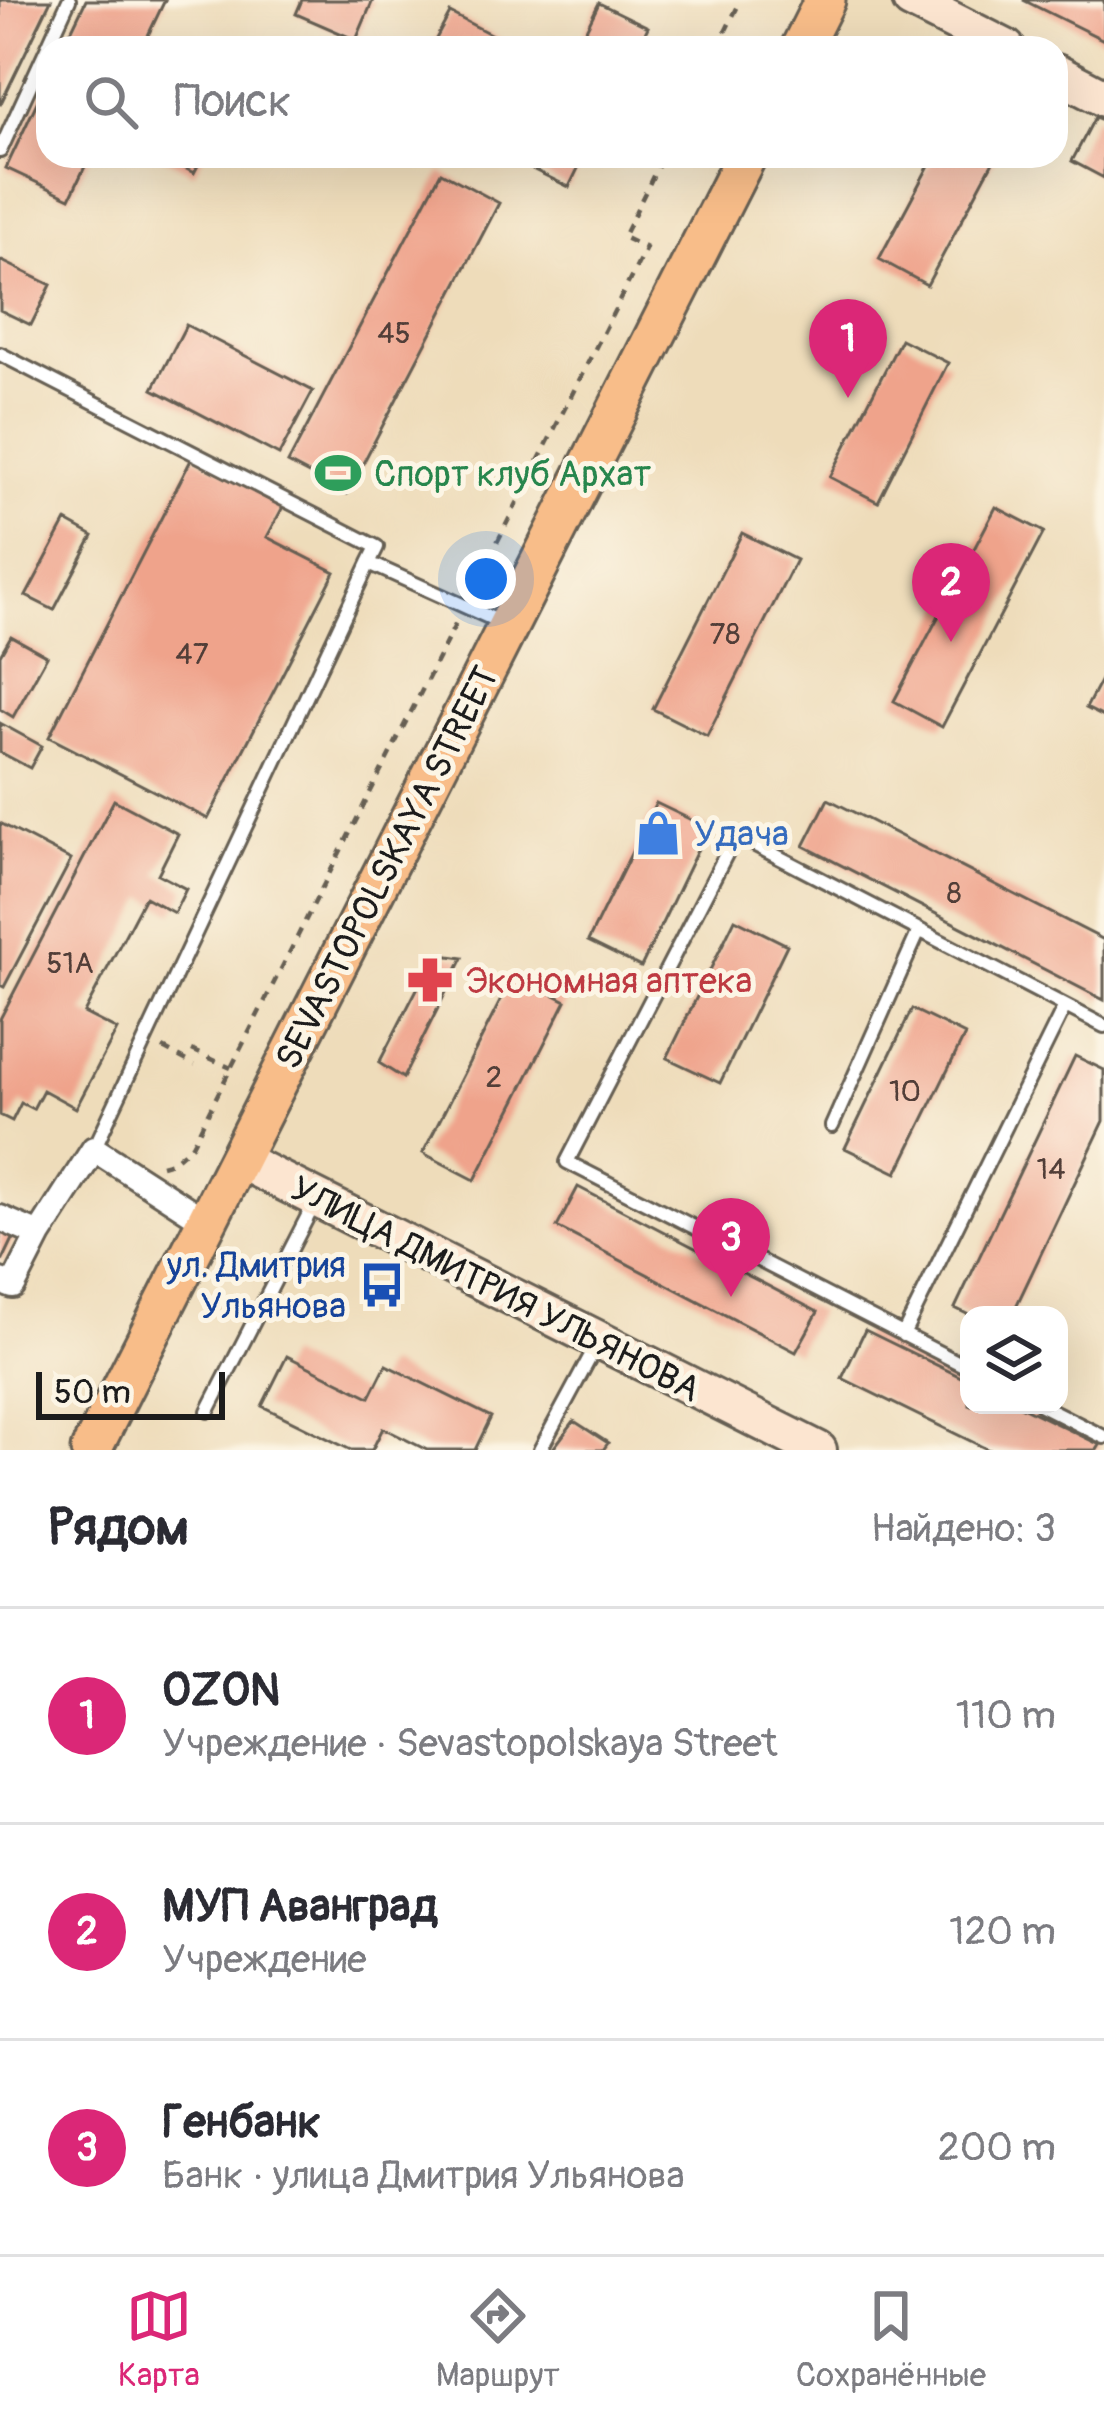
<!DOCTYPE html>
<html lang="ru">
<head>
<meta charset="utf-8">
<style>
  body { margin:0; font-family:Pangolin,sans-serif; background:#f7f7f7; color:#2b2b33 }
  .controls { position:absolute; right:36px; bottom:36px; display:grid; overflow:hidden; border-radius:24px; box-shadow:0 12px 48px #0002 }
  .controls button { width:108px; height:108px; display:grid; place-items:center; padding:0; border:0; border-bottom:3px solid #e1e1e2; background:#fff; color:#2b2b33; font:60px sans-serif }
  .scale { position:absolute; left:36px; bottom:30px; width:189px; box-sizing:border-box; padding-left:12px; border:6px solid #1c1c1c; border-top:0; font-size:33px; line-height:42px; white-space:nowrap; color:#1c1c1c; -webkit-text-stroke:9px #fcf5e5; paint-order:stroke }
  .you { position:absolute; left:486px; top:579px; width:42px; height:42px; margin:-30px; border:9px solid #fff; border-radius:50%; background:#1a73e8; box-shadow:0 0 0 18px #1a73e833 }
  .badge { display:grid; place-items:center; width:78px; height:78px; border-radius:50%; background:#db2777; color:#fff; font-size:39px; font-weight:700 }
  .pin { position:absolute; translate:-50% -99px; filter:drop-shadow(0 3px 6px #0008) }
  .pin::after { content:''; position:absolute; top:63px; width:42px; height:36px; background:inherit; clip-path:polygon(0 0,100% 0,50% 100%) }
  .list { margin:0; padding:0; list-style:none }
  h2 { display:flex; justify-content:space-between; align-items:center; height:156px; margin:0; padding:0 48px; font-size:51px }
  h2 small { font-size:39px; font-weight:400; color:#7c7c81 }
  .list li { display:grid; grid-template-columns:78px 1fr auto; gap:36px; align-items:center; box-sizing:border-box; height:216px; padding:0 48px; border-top:3px solid #e1e1e2 }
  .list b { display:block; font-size:45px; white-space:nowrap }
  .list p { margin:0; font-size:39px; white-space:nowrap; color:#7c7c81 }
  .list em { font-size:39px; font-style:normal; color:#7c7c81 }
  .icon { flex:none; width:66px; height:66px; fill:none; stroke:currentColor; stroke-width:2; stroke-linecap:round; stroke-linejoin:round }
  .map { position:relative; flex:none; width:1104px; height:1450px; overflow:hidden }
  .search { position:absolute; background:#fff; box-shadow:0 12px 48px #0002; left:36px; right:36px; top:36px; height:132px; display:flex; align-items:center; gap:30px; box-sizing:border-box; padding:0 42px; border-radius:36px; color:#7c7c81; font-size:45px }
  .sheet { height:804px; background:#fff }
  nav { display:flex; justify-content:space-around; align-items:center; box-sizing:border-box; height:168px; border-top:3px solid #e1e1e2; background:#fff; font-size:33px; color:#7c7c81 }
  nav a { display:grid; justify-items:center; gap:6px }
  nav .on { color:#db2777 }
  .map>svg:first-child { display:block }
  .building { fill:#efa38b }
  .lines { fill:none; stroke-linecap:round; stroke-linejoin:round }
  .lane-casing { stroke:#665f53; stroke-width:18 }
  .street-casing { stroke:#665f53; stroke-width:30 }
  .secondary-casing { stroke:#665f53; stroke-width:42 }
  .primary-casing { stroke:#665f53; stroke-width:45 }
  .path { stroke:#665f53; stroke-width:4.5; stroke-dasharray:9 9; stroke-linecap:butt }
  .lane { stroke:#fff; stroke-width:12 }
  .street { stroke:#fff; stroke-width:24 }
  .secondary { stroke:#fce5d0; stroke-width:36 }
  .primary { stroke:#f8bd89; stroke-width:39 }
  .labels { text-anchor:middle; stroke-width:10; stroke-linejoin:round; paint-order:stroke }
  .number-label { font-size:30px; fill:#513e38 }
  .leisure-label { font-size:36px; fill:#27864d; stroke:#fcf5e5; text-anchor:start }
  .shop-label { font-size:36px; fill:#366cbe; stroke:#fcf5e5; text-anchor:start }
  .street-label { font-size:36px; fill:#1c1c1c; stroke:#fcf5e5 }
  .health-label { font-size:36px; fill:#be3a42; stroke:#fcf5e5; text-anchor:start }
  .transit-label { font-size:36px; fill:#164399; stroke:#fcf5e5; text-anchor:end }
</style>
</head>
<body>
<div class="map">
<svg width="1104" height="1450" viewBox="0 0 1104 1450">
  <rect width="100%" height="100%" fill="#fcf5e5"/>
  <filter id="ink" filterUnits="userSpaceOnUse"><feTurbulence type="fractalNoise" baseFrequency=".00833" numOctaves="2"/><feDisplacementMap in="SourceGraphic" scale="24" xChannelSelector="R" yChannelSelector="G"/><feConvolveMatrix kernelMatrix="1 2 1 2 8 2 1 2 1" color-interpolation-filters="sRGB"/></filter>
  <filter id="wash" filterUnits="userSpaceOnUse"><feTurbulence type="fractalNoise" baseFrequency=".004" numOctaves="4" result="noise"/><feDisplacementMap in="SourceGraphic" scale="48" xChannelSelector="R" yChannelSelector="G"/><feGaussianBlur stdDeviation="2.7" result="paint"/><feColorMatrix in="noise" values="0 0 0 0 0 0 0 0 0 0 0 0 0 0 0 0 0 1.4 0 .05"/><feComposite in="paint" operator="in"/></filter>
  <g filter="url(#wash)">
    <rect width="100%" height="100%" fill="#eedcba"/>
    <g id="blocks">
      <path class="building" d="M 0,0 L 51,0 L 0,105 Z
        M 86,0 L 165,0 L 142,48 L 63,48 Z
        M 302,0 L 373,0 L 356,40 L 296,14 Z
        M 1023,0 L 1104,0 L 1104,40 Z
        M 599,3 L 648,27 L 638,48 L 577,48 Z
        M 450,13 L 517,48 L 431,48 Z
        M 48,79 L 48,156 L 90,156 L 70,198 L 6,168 Z
        M 1095,117 L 1104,121 L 1104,178 L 1072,161 Z
        M 161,156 L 203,156 L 194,173 Z
        M 523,156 L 584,156 L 569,187 L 520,163 Z
        M 934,156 L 996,156 L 927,285 L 879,259 Z
        M 441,172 L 499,203 L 347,494 L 288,463 Z
        M 0,260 L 51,285 L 31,325 L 0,310 Z
        M 186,325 L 313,391 L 279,455 L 153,389 Z
        M 901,339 L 948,363 L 878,502 L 830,477 Z
        M 193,456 L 285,503 L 267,537 L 335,572 L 208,819 L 49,737 Z
        M 996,507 L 1044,532 L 942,727 L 894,701 Z
        M 66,521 L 93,536 L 54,610 L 26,596 Z
        M 742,533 L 796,560 L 707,736 L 653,709 Z
        M 11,636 L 47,656 L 13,717 L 0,709 L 0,655 Z
        M 1104,674 L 1104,717 L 1086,708 Z
        M 0,723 L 42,746 L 30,768 L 0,752 Z
        M 828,799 L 1104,940 L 1104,1000 L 804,846 Z
        M 114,800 L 178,834 L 158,874 L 186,889 L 174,913 L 145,897 L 84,1013 L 117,1030 L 76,1108 L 43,1090 L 33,1109 L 21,1103 L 12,1121 L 0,1115 L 0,1019 Z
        M 656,803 L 708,828 L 641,967 L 588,941 Z
        M 0,823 L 71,860 L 4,987 L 0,985 Z
        M 735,919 L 787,945 L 720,1083 L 667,1058 Z
        M 435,954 L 463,958 L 403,1078 L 379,1063 Z
        M 514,974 L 566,1001 L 475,1180 L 423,1153 Z
        M 912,1009 L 965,1035 L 897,1173 L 845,1148 Z
        M 1075,1056 L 1104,1070 L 1104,1121 L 1012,1315 L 969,1315 L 955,1308 Z
        M 578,1187 L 818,1312 L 796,1352 L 557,1227 Z
        M 0,1228 L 15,1235 L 3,1260 L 0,1258 Z
        M 865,1330 L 969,1381 L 969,1405 L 1018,1405 L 1100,1445 L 1097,1450 L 989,1450 L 842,1378 Z
        M 287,1356 L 370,1397 L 386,1365 L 491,1417 L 475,1450 L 427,1450 L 383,1428 L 372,1450 L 351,1450 L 262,1406 Z
        M 574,1421 L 608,1443 L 603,1450 L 552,1450 Z"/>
    </g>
  </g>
  <g filter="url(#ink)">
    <use href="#blocks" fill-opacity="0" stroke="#665f53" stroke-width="3"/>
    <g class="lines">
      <g class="lane-casing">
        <path id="lane" d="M 0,151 L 69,0
          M 0,354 L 377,547 L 369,563
          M 832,1126 L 919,931
          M 94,1149 L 369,563 L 502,623
          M 903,1335 L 1065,1006
          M 969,1368 L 567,1162 L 736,835 L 1104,1026
          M 1041,1405 L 1104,1437
          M 208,1411 L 314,1204
          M 540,1450 L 596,1346"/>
      </g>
      <g class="street-casing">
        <path id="street" d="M 0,1218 L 39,1235 L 94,1149 L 207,1222
          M 0,1281 L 13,1286 L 39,1235"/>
      </g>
      <g class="secondary-casing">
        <path id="secondary" d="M 911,0 L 1006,48
          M 1056,73 L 1104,98
          M 238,1159 L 818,1450"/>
      </g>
      <g class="primary-casing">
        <path id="primary" d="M 801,48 L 825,0
          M 91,1450 L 746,156"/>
      </g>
      <path class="path" d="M 717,48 L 741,0
        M 473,590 L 646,248 L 623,237 L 663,156
        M 163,1048 L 195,1065
        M 192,1050 L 231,1068
        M 161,1165 L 172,1162 L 192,1145 L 457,621"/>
      <use href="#lane" class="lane"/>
      <use href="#street" class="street"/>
      <use href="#secondary" class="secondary"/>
      <use href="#primary" class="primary"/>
    </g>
  </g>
  <defs>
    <g id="stadium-bare" transform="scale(3.6)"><path d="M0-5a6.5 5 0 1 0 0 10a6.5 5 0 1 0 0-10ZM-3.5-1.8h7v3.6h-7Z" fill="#2e9e5b" stroke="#fcf5e5" stroke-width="2.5" paint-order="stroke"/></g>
    <g id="shop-bare" transform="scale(3.6)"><path d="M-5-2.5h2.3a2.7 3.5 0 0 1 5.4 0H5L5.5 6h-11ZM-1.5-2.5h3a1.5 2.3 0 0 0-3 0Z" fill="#3f7fe0" stroke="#fcf5e5" stroke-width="2.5" paint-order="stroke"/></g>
    <g id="pharmacy-bare" transform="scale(3.6)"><path d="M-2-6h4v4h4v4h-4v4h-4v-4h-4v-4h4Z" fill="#e0444e" stroke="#fcf5e5" stroke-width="2.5" paint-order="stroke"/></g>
    <g id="bus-bare" transform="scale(3.6)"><path d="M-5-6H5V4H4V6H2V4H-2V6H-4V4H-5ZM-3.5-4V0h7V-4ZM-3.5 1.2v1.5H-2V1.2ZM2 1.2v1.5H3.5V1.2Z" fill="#1a4fb4" stroke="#fcf5e5" stroke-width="2.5" paint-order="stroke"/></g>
  </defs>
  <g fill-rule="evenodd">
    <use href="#stadium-bare" x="338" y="473"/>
    <use href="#shop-bare" x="658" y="833"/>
    <use href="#pharmacy-bare" x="430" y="980"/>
    <use href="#bus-bare" x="382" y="1285"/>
  </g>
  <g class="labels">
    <g class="number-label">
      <text x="394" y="343">45</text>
      <text x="725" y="644">78</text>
      <text x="192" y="664">47</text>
      <text x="954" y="903">8</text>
      <text x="70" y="973">51А</text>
      <text x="494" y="1087">2</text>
      <text x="905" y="1101">10</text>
      <text x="1051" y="1179">14</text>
    </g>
    <g class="leisure-label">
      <text x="374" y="486">Спорт клуб Архат</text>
    </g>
    <g class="shop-label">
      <text x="694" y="846">Удача</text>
    </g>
    <g class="street-label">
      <text transform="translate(386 867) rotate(-63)" y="13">SEVASTOPOLSKAYA STREET</text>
      <text transform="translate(496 1288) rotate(27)" y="13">УЛИЦА ДМИТРИЯ УЛЬЯНОВА</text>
    </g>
    <g class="health-label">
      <text x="466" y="993">Экономная аптека</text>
    </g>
    <g class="transit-label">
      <text x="346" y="1277">ул. Дмитрия<tspan x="346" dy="41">Ульянова</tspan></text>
    </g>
  </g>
</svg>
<div class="controls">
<button><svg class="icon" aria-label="layers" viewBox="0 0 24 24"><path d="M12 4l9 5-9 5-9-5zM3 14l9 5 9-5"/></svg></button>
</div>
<div class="scale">50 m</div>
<div class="you"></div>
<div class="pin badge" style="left:848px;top:398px">1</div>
<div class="pin badge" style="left:951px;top:642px">2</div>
<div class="pin badge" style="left:731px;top:1297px">3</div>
<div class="search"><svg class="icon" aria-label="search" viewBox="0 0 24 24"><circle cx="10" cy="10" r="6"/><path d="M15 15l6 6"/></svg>Поиск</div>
</div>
<section class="sheet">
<h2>Рядом<small>Найдено: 3</small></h2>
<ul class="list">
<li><span class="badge">1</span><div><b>OZON</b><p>Учреждение · Sevastopolskaya Street</p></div><em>110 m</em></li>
<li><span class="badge">2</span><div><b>МУП Аванград</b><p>Учреждение</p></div><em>120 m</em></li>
<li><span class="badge">3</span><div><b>Генбанк</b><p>Банк · улица Дмитрия Ульянова</p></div><em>200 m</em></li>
</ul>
</section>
<nav>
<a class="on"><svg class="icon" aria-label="map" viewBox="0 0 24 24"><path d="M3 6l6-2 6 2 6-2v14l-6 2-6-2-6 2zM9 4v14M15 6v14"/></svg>Карта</a>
<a><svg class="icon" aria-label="directions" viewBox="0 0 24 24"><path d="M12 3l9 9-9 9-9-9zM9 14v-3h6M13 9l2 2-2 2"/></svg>Маршрут</a>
<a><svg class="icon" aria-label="saved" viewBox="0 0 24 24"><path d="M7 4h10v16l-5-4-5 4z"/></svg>Сохранённые</a>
</nav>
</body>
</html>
